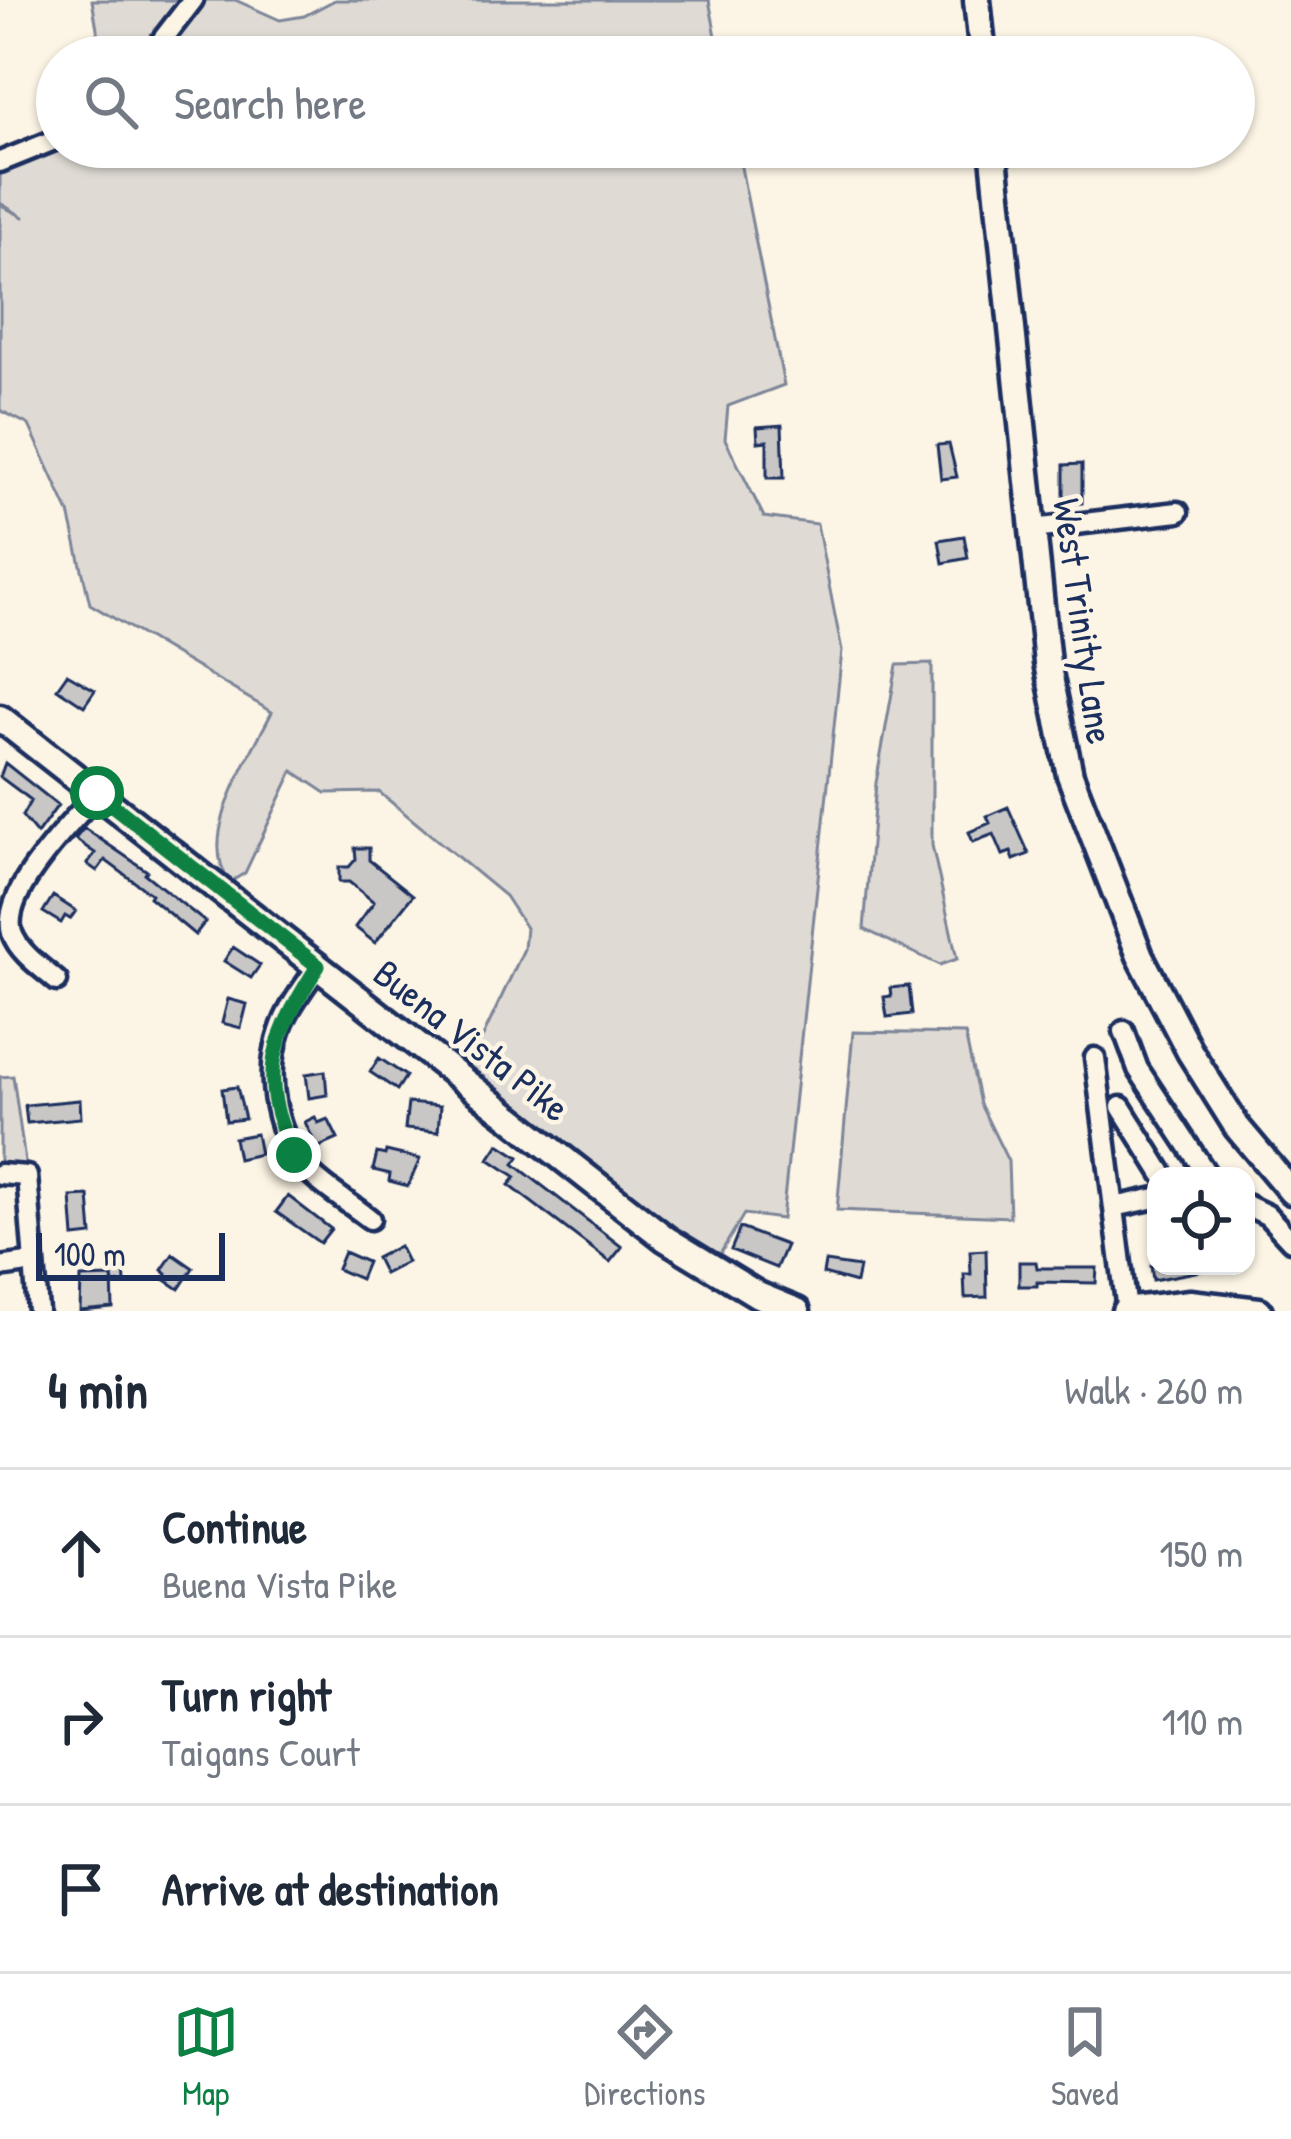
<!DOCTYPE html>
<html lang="en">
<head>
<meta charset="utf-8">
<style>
  body { margin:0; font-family:"Patrick Hand",sans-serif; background:#f6f6f7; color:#1f2937 }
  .controls { position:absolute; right:36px; bottom:36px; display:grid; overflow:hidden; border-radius:24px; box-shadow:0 3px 9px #0004 }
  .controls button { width:108px; height:108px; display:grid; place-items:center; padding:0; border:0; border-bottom:3px solid #e0e1e3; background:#fff; color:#1f2937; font:60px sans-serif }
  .scale { position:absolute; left:36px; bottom:30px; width:189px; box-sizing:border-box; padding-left:12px; border:6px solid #1b2f5e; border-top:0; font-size:33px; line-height:42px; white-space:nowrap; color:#1b2f5e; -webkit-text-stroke:9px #fcf5e5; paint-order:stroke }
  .stop { position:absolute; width:36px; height:36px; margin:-27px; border:9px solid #0b8043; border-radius:50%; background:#fff }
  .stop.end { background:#0b8043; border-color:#fff; box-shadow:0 3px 12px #0008 }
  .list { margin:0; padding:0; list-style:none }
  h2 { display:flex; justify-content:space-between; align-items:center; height:156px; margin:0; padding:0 48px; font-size:51px }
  h2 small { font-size:39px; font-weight:400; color:#747a83 }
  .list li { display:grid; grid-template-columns:78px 1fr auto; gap:36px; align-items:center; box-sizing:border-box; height:168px; padding:0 48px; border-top:3px solid #e0e1e3 }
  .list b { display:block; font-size:45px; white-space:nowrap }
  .list p { margin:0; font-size:39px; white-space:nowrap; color:#747a83 }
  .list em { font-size:39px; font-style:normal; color:#747a83 }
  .icon { flex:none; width:66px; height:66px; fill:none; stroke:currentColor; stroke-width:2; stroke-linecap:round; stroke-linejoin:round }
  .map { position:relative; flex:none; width:1291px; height:1311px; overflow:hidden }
  .search { position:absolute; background:#fff; box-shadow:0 3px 9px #0004; left:36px; right:36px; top:36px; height:132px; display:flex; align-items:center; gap:30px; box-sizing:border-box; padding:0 42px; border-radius:66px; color:#747a83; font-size:45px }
  .sheet { height:660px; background:#fff }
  nav { display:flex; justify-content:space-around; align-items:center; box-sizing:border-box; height:168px; border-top:3px solid #e0e1e3; background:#fff; font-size:33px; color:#747a83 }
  nav a { display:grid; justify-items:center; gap:6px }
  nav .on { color:#0b8043 }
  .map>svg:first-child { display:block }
  .green { fill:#dfdbd4; stroke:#7d8599; stroke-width:3 }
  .building { fill:#c8c7c6; stroke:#1b2f5e; stroke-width:3 }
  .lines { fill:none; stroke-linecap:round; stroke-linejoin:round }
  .minor-casing { stroke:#1b2f5e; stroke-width:27 }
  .major-casing { stroke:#1b2f5e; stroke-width:33 }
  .minor { stroke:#fcf5e5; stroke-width:18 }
  .major { stroke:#fcf5e5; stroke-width:24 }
  .route { stroke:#0b8043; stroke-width:15 }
  .labels { text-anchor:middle; stroke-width:9; stroke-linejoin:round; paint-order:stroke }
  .street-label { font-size:39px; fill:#1b2f5e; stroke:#fcf5e5 }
</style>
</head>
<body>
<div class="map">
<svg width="1291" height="1311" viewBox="0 0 1291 1311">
  <rect width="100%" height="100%" fill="#fcf5e5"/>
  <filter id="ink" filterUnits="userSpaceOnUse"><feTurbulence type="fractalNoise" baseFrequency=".00833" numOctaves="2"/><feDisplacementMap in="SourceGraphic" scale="24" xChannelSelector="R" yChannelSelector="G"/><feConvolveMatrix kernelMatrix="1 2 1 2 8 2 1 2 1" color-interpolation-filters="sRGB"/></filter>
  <g filter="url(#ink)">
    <path class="green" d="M 92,0 L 235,0 L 280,20 L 304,16 L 335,0 L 709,0 L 720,57 L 102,57 Z
      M 57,147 L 737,147 L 784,385 L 728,406 L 725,439 L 764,517 L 817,524 L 842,651 L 782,1219 L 744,1214 L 711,1269 L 463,1079 L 524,949 L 526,928 L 505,896 L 379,792 L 326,793 L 293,771 L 245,873 L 230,882 C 195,838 251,755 272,712 L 90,604 L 69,513 L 29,425 L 0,410 L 0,205 L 25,218 L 0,203 L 0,162 Z
      M 932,664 L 932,845 L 957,959 L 940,965 L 864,929 L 876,783 L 897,665 Z
      M 853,1032 L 965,1034 L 980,1104 L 1008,1161 L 1010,1217 L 837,1210 Z
      M 13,1076 L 27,1176 L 0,1174 L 0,1077 Z"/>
    <path class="building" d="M 782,425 L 784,478 L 767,478 L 767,441 L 758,442 L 757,427 Z
      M 949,444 L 957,477 L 941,479 L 937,445 Z
      M 1082,464 L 1082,503 L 1064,503 L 1064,465 Z
      M 964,536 L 968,558 L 943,563 L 939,540 Z
      M 67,674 L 95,690 L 84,706 L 57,688 Z
      M 5,763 L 58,805 L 37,834 L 22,816 L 31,800 L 0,777 Z
      M 1008,807 L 1029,854 L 1014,860 L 1011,852 L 1003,855 L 994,834 L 973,842 L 969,832 L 990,823 L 987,816 Z
      M 84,828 L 147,871 L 145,874 L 205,922 L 195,935 L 149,897 L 151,894 L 105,860 L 97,871 L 87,864 L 95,853 L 75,839 Z
      M 355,848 L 369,848 L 369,860 L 413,895 L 375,943 L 355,927 L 374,902 L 349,882 L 339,882 L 339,867 L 349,867 L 356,859 Z
      M 53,896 L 76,911 L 70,919 L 65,916 L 61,923 L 43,912 Z
      M 233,947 L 260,965 L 251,978 L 224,961 Z
      M 909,986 L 912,1014 L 887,1017 L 884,997 L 891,996 L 890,988 Z
      M 228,999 L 247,1004 L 241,1028 L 222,1023 Z
      M 379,1058 L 406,1076 L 397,1090 L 370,1072 Z
      M 325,1071 L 327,1095 L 309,1098 L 306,1074 Z
      M 237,1087 L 245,1119 L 226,1121 L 222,1089 Z
      M 80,1100 L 81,1118 L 27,1123 L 25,1105 Z
      M 408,1103 L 440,1106 L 438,1132 L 405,1129 Z
      M 315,1117 L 318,1123 L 328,1119 L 338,1139 L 317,1148 L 305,1122 Z
      M 256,1134 L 260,1154 L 238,1159 L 234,1138 Z
      M 499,1144 L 519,1157 L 514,1164 L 622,1247 L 610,1262 L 509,1185 L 516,1177 L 489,1159 Z
      M 386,1151 L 420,1159 L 408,1186 L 389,1181 L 390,1174 L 373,1170 L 377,1153 L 385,1155 Z
      M 89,1196 L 92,1235 L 74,1237 L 71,1197 Z
      M 288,1196 L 331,1229 L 320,1243 L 276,1212 Z
      M 740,1228 L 786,1245 L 776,1268 L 731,1250 Z
      M 399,1246 L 407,1262 L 384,1274 L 376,1258 Z
      M 986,1250 L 987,1297 L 965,1298 L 964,1274 L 971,1274 L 970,1251 Z
      M 344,1252 L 367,1262 L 360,1279 L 337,1269 Z
      M 173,1254 L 193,1268 L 179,1289 L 164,1279 L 167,1274 L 162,1270 Z
      M 825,1262 L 859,1267 L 856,1283 L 823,1274 Z
      M 1019,1262 L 1036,1262 L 1037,1268 L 1097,1268 L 1096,1283 L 1037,1282 L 1037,1286 L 1019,1286 Z
      M 1151,1266 L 1201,1266 L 1201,1271 L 1153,1280 Z
      M 112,1268 L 124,1268 L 125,1283 L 113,1284 L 112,1277 L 113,1308 L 80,1311 L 81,1278 L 112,1277 Z"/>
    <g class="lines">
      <g class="minor-casing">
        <path id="minor" d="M 149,57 L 193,0
          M 0,162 L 57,139
          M 1033,529 L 1178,512
          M 318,966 C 305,986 287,1008 280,1031 C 264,1077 275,1139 310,1173 C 327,1190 351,1204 370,1219
          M 57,981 C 42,968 19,953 12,933 C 0,892 71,824 97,793
          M 1124,1031 L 1138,1069 L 1208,1176
          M 1095,1058 L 1127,1311
          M 1121,1107 L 1164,1176
          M 0,1174 L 27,1176 L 38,1311
          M 1246,1205 L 1267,1215 L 1291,1241
          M 1114,1207 L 1156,1198
          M 0,1267 L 34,1262"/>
      </g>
      <g class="major-casing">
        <path id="major" d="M 977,0 L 983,57
          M 993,147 L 1047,663 L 1070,775 L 1140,956 L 1190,1052 L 1237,1127 L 1291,1191
          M 0,718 L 666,1239 L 758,1295 L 797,1311
          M 1125,1311 L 1190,1303 L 1259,1311"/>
      </g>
      <use href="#minor" class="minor"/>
      <use href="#major" class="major"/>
    </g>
  </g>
  <g class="lines" filter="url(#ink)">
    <path class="route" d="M 97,793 L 318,966 C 275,1035 254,1075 294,1155"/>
  </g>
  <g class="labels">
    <g class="street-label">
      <text transform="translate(1084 621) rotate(82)" y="14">West Trinity Lane</text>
      <text transform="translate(472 1040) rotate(38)" y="14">Buena Vista Pike</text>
    </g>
  </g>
</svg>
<div class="controls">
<button><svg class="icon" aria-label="locate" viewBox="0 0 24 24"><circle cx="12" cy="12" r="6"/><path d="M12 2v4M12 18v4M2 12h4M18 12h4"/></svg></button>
</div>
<div class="scale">100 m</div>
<div class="stop" style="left:97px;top:793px"></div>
<div class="stop end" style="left:294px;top:1155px"></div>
<div class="search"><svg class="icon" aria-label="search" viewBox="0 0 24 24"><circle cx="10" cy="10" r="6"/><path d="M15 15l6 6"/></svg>Search here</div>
</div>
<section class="sheet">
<h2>4 min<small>Walk · 260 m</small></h2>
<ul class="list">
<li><svg class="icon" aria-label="ahead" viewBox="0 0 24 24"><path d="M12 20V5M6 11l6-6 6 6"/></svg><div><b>Continue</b><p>Buena Vista Pike</p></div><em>150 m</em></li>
<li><svg class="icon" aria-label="right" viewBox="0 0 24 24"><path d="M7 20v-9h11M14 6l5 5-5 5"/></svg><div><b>Turn right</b><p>Taigans Court</p></div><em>110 m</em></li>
<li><svg class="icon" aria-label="arrive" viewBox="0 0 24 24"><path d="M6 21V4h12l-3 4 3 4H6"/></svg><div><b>Arrive at destination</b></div></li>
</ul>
</section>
<nav>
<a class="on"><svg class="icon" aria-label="map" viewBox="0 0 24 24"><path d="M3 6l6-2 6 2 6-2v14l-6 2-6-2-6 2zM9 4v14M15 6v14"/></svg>Map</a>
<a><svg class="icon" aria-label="directions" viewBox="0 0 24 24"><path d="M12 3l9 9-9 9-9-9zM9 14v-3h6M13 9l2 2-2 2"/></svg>Directions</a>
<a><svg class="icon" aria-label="saved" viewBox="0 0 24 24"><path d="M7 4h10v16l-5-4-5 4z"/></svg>Saved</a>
</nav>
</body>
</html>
